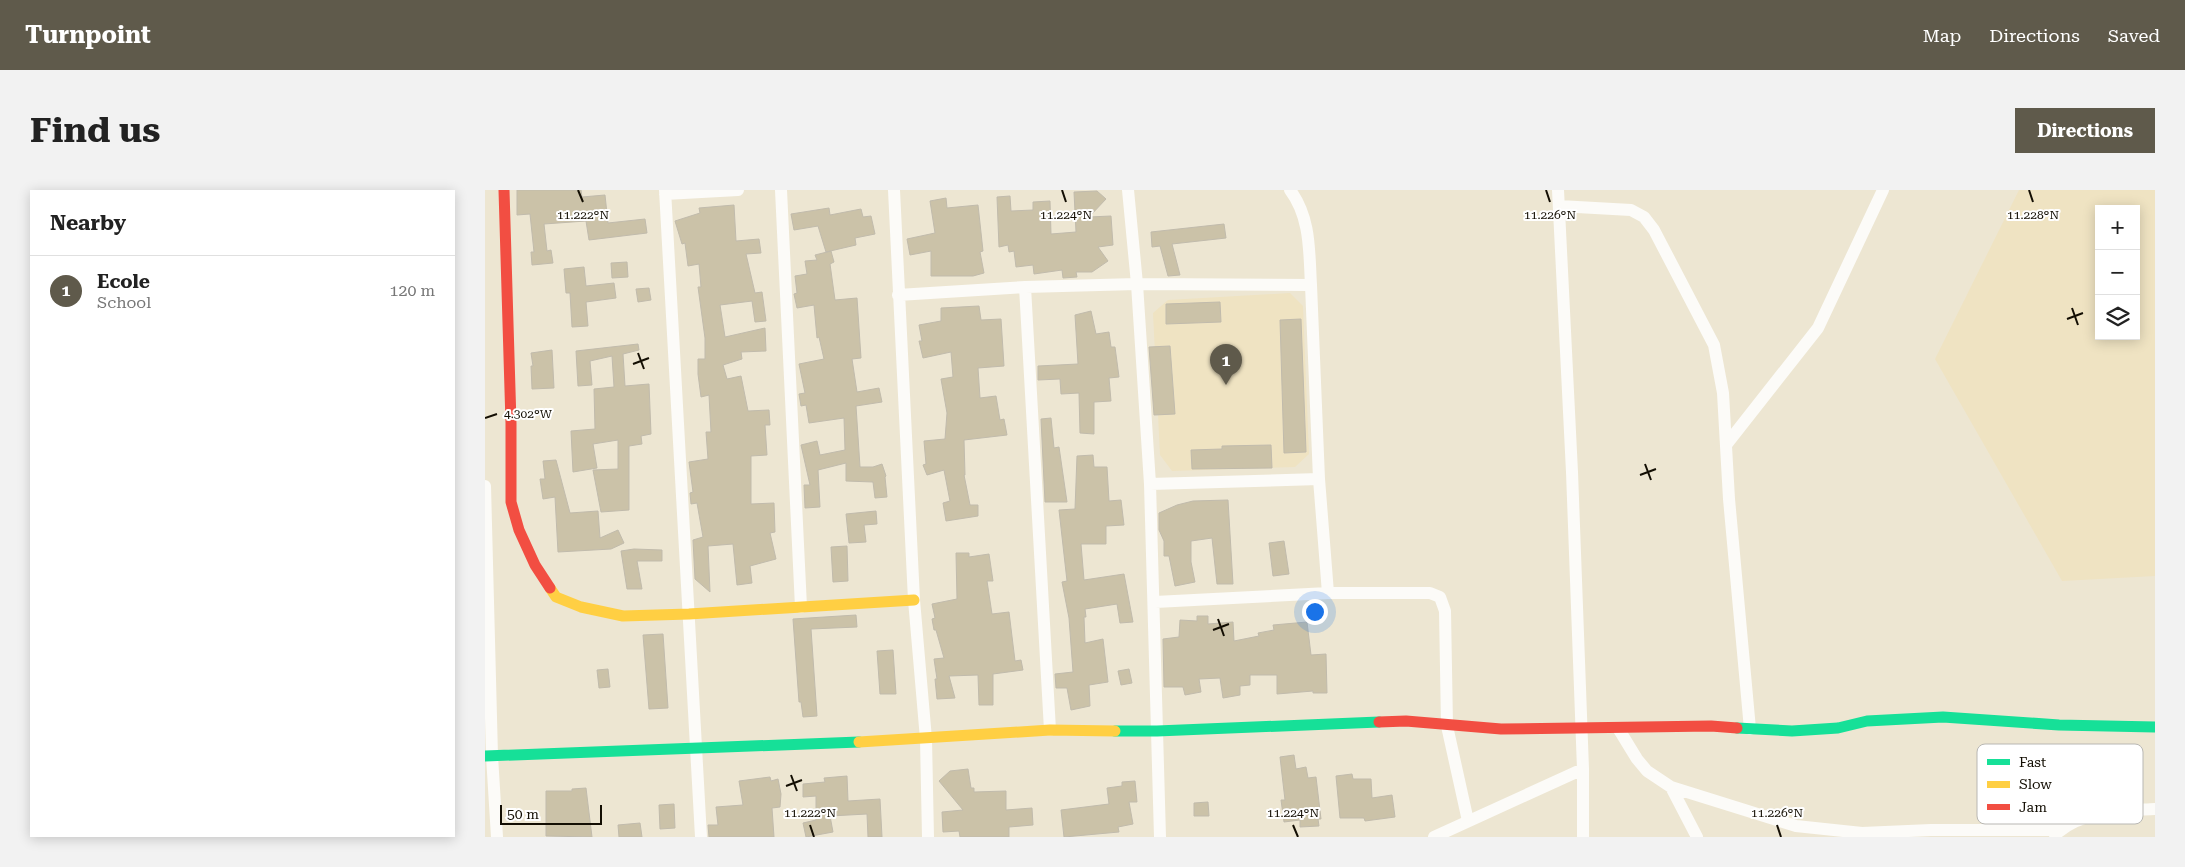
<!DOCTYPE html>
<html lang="en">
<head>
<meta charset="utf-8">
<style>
  body { margin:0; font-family:"Roboto Serif",serif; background:#f2f2f2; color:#222 }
  .controls { position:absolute; right:15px; top:15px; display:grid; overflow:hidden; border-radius:0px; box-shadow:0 2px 12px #0003 }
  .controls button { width:45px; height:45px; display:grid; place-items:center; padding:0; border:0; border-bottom:1px solid #e0e0e0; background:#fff; color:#222; font:25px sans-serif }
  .scale { position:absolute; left:15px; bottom:12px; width:102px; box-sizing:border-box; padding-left:5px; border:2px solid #130e03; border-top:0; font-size:14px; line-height:18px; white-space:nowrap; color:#130e03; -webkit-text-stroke:4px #fff; paint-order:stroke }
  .you { position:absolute; left:829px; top:421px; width:18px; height:18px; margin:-12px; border:4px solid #fff; border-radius:50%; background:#1a73e8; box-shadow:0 0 0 8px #1a73e833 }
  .badge { display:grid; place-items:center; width:32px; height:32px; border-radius:50%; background:#5f5a4b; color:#fff; font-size:16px; font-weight:700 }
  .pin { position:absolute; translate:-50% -41px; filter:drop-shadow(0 1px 2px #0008) }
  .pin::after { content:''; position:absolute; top:26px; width:18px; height:15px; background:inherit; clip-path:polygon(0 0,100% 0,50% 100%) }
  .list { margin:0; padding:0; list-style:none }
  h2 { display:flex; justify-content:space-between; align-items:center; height:65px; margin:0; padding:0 20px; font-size:21px }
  h2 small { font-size:16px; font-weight:400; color:#767676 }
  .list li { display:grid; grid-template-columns:32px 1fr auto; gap:15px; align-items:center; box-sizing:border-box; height:70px; padding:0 20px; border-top:1px solid #e0e0e0 }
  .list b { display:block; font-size:19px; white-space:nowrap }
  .list p { margin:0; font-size:16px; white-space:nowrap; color:#767676 }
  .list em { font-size:16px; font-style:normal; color:#767676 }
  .icon { flex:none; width:28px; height:28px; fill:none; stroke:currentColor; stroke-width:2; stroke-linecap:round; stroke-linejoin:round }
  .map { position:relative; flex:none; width:1670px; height:647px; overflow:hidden; border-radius:0px }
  header { display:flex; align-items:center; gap:30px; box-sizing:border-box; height:70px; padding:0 25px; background:#5f5a4b; color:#fff }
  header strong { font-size:24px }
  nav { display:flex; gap:28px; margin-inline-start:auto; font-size:18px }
  .intro { display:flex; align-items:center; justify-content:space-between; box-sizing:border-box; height:120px; padding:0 30px }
  h1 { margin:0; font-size:35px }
  .button { padding:12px 22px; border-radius:0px; background:#5f5a4b; color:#fff; font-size:18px; font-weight:700 }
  main { display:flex; gap:30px; padding:0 30px }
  aside { flex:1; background:#fff; border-radius:0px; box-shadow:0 2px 12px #0003 }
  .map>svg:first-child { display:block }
  .built { fill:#efe3c2; fill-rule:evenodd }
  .building { fill:#cbc2a8; stroke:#c1bbac }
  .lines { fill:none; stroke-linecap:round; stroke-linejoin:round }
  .street { stroke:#fcfbf8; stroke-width:12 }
  .fast { stroke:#16e098; stroke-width:11 }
  .slow { stroke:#ffcf43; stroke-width:11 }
  .jam { stroke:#f24e42; stroke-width:11 }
  .ticks { fill:none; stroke:#130e03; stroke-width:2 }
  .key { fill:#fff; stroke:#b8b7b3; stroke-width:1 }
  .key-label { font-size:14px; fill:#130e03 }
  .ticks-label { font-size:12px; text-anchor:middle; fill:#130e03; stroke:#fff; stroke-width:4; stroke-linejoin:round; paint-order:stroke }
</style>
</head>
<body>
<header>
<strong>Turnpoint</strong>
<nav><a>Map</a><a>Directions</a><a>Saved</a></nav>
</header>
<div class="intro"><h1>Find us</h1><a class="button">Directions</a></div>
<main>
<aside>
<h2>Nearby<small></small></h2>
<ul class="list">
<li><span class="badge">1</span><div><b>Ecole</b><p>School</p></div><em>120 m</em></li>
</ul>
</aside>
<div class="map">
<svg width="1670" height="647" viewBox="0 0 1670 647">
  <rect width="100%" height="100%" fill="#ede6d2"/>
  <path class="built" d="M 1534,0 L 1670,0 L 1670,386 L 1577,391 L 1450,169 ZM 1614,19 L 1651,19 L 1651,146 L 1614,146 Z
    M 805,103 L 818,116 L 824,264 L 810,277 L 687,281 L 675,265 L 668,123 L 683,110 Z"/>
  <path class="building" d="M 32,0 L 96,0 L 97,7 L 120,5 L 123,33 L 160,29 L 162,43 L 104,50 L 101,31 L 59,34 L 62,61 L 66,60 L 68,73 L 47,75 L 46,62 L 49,62 L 45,24 L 32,25 Z
    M 612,1 L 621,9 L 604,27 L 626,26 L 628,55 L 613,57 L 623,71 L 607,82 L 591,82 L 592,87 L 578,88 L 577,80 L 549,84 L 548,75 L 531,77 L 529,61 L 524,62 L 523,55 L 514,57 L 512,7 L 525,6 L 526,21 L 548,20 L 548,12 L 565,11 L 566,44 L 591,42 L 589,2 Z
    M 461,8 L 462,18 L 493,15 L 498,61 L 495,62 L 499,83 L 488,86 L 446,86 L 446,61 L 425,65 L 422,49 L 450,43 L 445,11 Z
    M 249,15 L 251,51 L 274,49 L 276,63 L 261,64 L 270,103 L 277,102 L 281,131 L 270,132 L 267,111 L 235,115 L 240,147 L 280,138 L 281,161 L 256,162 L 257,169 L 238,175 L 242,189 L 256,186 L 263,221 L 284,220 L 285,235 L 280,235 L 282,265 L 266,266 L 266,314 L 289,313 L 290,342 L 285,343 L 291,369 L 265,376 L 267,393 L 252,395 L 248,354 L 223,356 L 225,402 L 210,389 L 208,350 L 218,347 L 212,313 L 206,314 L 205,303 L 208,302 L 204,272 L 223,269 L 221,242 L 226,242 L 224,205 L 216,207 L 213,184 L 213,169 L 220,169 L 220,148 L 213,97 L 216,97 L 214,74 L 203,76 L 200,53 L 197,54 L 190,31 L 215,23 L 214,18 Z
    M 344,18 L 345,25 L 376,19 L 378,27 L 386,26 L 390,44 L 370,48 L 371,55 L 341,62 L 333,36 L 309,40 L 306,24 Z
    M 739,34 L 741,48 L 687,54 L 695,85 L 683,86 L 675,56 L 667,57 L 666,42 Z
    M 346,61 L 349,72 L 345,74 L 350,110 L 372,108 L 376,168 L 367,169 L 372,202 L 394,198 L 397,212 L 371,216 L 375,277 L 388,277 L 397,274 L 401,286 L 400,287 L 402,307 L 390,308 L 388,292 L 361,291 L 361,273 L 333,280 L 335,317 L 320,318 L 319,295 L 325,295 L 316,255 L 332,251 L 335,265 L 360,260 L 359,228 L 324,233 L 321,215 L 316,216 L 314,204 L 320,203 L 314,174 L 339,169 L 334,147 L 332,148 L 329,115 L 312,118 L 309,104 L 312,103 L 310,86 L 322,84 L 320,71 L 332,70 L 330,65 Z
    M 142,72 L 143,87 L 127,88 L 126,73 Z
    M 99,77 L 101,96 L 129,93 L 131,108 L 101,112 L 103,136 L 87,137 L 85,103 L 81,103 L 79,79 Z
    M 164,98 L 166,110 L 153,112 L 151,99 Z
    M 735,112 L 736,132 L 681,134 L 681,114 Z
    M 494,116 L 496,130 L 516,129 L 519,176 L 493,178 L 495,208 L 511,206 L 515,230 L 519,229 L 522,245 L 479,250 L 480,285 L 479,285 L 485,315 L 493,315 L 493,326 L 461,331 L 458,313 L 465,311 L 459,280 L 442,285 L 438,275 L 441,274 L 439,251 L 460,249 L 462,223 L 456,189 L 468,187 L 466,162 L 438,168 L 434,151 L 437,151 L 434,135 L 456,131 L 456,118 Z
    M 606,121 L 611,144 L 624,142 L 626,157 L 630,157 L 634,187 L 624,188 L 626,211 L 609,212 L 609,244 L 595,243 L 594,203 L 576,204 L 575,189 L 553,190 L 553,176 L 593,174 L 590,125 Z
    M 816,129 L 821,262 L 799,263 L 795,130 Z
    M 153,154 L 154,160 L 138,164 L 140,196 L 164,194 L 166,244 L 156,246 L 157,254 L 144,256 L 144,320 L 116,322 L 108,280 L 133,279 L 133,250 L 108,254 L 112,278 L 88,282 L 86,241 L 110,239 L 109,199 L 129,197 L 127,166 L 105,171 L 107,195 L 93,196 L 91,161 Z
    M 685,156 L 690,224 L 669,225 L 664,157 Z
    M 67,160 L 69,198 L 47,199 L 46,176 L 48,176 L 46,163 Z
    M 566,228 L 569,258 L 574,257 L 582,312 L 560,312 L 556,229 Z
    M 786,255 L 787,278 L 707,279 L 706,260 L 737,259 L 737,256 Z
    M 608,265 L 609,277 L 622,277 L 624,311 L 636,310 L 639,335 L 621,336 L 621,354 L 596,354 L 599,390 L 639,384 L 648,432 L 635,433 L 632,414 L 600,419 L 601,427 L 599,427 L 600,453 L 618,449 L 623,492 L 604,495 L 605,516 L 586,520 L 582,498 L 571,498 L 570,484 L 588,482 L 584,428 L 577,392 L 582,391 L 574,320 L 590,319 L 592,266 Z
    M 71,270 L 85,323 L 113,321 L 115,348 L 133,340 L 139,353 L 126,359 L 73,362 L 70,307 L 58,309 L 55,289 L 60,289 L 58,271 Z
    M 743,310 L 748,394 L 732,394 L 727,348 L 706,351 L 706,372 L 710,392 L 690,396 L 684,366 L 679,366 L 679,351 L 674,340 L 674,323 L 692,315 L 708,311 Z
    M 391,321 L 392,334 L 379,335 L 381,352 L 364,353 L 361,324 Z
    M 799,351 L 804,384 L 788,386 L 784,353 Z
    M 362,356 L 363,391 L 348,392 L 346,357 Z
    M 149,359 L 177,360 L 177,371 L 152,371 L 157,399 L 142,399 L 136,361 Z
    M 471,363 L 484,363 L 484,367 L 504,364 L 508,391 L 502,391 L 507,424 L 524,422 L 530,471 L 536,470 L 538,480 L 508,484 L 508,515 L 494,515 L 493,485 L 464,486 L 470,508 L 452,509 L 450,489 L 452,489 L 449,469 L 459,468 L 451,440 L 449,440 L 447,429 L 450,428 L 447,414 L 472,409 Z
    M 371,425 L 372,437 L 326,439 L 332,526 L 318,527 L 316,512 L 314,512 L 308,429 Z
    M 712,426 L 723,426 L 723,434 L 748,432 L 749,451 L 774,446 L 773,443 L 789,440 L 788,435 L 822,432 L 826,465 L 841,464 L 842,503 L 828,503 L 828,501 L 792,504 L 792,485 L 765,485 L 765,495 L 755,496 L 755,505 L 738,508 L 735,488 L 714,489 L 716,502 L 700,505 L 698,497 L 679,497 L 678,449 L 694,447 L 695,430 L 712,431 Z
    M 178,444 L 183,518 L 164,519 L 158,445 Z
    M 408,460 L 411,504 L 395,504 L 392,461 Z
    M 123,479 L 125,497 L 114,498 L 112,480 Z
    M 644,479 L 647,493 L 636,495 L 633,481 Z
    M 809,565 L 811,579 L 821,577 L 823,588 L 831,587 L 836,629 L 833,629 L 834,636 L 815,637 L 815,630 L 799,632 L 796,610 L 800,610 L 795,567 Z
    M 483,579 L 486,598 L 489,598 L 489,602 L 521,601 L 521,620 L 547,618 L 548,635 L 524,637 L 524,647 L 475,647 L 474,641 L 458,642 L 457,622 L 478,620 L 454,591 L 465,581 Z
    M 867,584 L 868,589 L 886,589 L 887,608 L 907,605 L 910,627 L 880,631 L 879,628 L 855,628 L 851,586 Z
    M 362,586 L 363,611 L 395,609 L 397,647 L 383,647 L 382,624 L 345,626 L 348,642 L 321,647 L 318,633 L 331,630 L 331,606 L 318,607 L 318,594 L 340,592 L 339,588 Z
    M 285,587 L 286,591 L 293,589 L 296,604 L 295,617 L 287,618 L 289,647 L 224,647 L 223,635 L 233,635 L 231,617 L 258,615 L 254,591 Z
    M 650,591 L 652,612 L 644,612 L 648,634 L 633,637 L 634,642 L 579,647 L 576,620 L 624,614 L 622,598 L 637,596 L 637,592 Z
    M 101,598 L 107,647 L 61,646 L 61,601 L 87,601 L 87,599 Z
    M 723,612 L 724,626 L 709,626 L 709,613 Z
    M 189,614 L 190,638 L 175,639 L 174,615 Z
    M 155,633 L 157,647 L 134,647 L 133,635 Z"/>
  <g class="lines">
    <path class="street" d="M 180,0 L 216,647
      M 296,0 L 316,417
      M 409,0 L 429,410 L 441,549 L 443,647
      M 643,0 L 652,94 L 665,294 L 675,647
      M 805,0 C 826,28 824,62 826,95
      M 1073,0 L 1087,282 L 1098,579 L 1098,647
      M 180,4 L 253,0
      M 1074,16 L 1146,20 L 1159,27 L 1169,40 L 1229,155 L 1238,203 L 1244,309 L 1265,539
      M 540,97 L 565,540
      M 413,105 L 540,97 L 652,94 L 826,95 L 834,289 L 843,403
      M 1241,255 L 1333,138 L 1398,0
      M 665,294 L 834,289
      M 0,296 L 7,566 L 12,647
      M 670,412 L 843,403 L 945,403 L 955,407 L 960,421 L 962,536 L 983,631
      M 1133,538 L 1152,569 L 1162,581 L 1186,597 L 1311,636 L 1377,643 L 1446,640 L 1575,640
      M 1186,597 L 1212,647
      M 1570,645 C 1597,620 1636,621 1670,619
      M 949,647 L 1098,579"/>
    <path class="fast" d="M 1252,538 L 1307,541 L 1353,538 L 1382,531 L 1458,527 L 1574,535 L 1670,537
      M 630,541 L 672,541 L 894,532
      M 0,566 L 374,552"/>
    <path class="slow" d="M 65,398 L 71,407 L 96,417 L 138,426 L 204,424 L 429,410
      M 374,552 L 565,540 L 630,541"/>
    <path class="jam" d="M 19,0 L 26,233 L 26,312 L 34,340 L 50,375 L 65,398
      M 894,532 L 921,531 L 1016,539 L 1226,536 L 1252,538"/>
  </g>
  <path class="ticks" d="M 93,0 L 98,12M 577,0 L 581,12M 1061,0 L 1065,12M 1544,0 L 1548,12M 1587,118 L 1593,135M 1582,129 L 1598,123M 153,163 L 159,179M 148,174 L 164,168M 0,228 L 12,224M 1160,274 L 1166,290M 1155,285 L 1171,279M 733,429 L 739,446M 728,440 L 744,434M 306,585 L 312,601M 301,596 L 317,590M 325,635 L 329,647M 808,635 L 813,647M 1292,635 L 1296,647"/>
  <rect x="1492" y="554" width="166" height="80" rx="8" class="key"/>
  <rect x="1502" y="569" width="23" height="6" fill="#16e098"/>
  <rect x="1502" y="591" width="23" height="7" fill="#ffcf43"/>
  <rect x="1502" y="614" width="23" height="6" fill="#f24e42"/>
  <g class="key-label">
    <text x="1534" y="577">Fast</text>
    <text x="1534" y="599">Slow</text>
    <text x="1534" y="622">Jam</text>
  </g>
  <g class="ticks-label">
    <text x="98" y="29">11.222°N</text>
    <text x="581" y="29">11.224°N</text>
    <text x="1065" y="29">11.226°N</text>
    <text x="1548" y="29">11.228°N</text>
    <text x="43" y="228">4.302°W</text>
    <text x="325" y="627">11.222°N</text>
    <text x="808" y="627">11.224°N</text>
    <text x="1292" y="627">11.226°N</text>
  </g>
</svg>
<div class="controls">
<button>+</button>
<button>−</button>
<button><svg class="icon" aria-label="layers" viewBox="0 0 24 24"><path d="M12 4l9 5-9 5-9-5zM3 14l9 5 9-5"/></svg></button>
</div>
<div class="scale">50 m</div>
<div class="you"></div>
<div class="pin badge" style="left:741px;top:195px">1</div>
</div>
</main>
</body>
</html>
